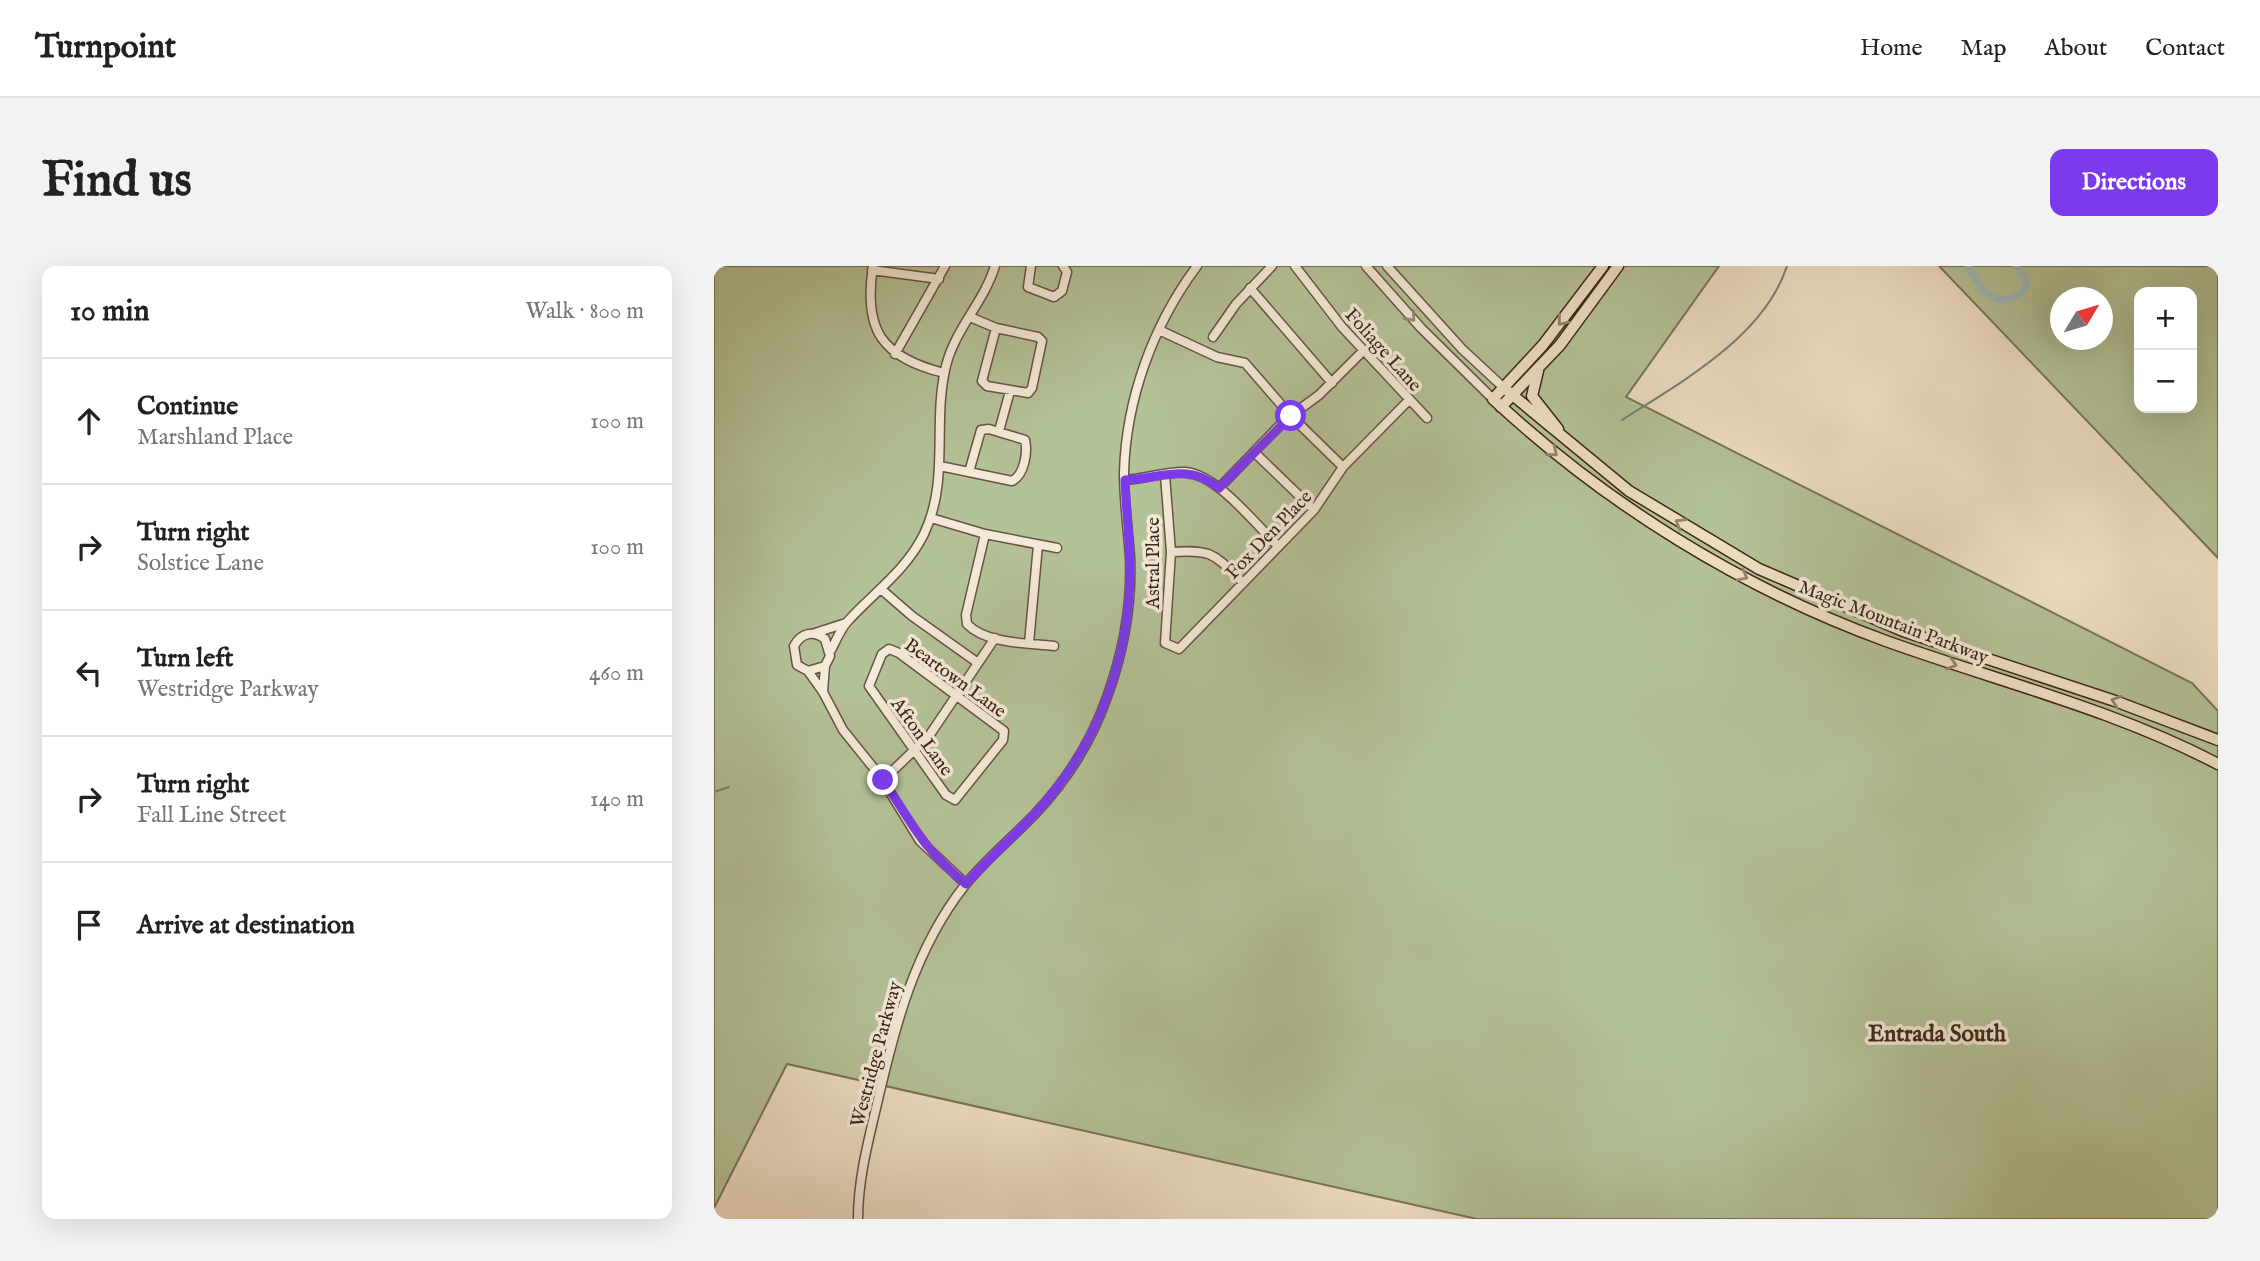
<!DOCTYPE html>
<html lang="en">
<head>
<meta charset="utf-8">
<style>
  body { margin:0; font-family:"IM FELL English",serif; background:#f2f2f2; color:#222 }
  .controls { position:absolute; right:21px; top:21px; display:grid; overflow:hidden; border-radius:14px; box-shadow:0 7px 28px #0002 }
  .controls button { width:63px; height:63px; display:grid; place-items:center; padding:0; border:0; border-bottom:2px solid #e0e0e0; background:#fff; color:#222; font:35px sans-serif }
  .compass { position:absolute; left:1336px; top:21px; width:63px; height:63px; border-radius:50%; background:#fff; box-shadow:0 7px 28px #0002; rotate:52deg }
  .stop { position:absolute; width:21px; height:21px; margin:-16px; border:5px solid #7c3aed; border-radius:50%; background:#fff }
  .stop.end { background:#7c3aed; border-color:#fff; box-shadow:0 2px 7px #0008 }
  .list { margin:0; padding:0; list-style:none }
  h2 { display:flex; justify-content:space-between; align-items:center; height:91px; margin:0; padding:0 28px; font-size:30px }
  h2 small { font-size:23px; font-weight:400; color:#767676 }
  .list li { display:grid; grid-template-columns:46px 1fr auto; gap:21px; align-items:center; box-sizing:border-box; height:126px; padding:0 28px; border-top:2px solid #e0e0e0 }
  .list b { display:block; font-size:26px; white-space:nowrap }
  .list p { margin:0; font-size:23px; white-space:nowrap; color:#767676 }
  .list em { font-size:23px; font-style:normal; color:#767676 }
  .icon { flex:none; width:38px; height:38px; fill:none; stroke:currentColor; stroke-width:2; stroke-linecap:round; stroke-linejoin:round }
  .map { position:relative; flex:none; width:1504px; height:953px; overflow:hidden; border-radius:14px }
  header { display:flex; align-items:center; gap:42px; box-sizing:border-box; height:98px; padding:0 35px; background:#fff; border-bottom:2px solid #e0e0e0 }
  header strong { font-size:33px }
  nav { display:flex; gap:38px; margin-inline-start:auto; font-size:24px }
  .intro { display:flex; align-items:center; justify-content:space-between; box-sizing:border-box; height:168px; padding:0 42px }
  h1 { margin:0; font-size:49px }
  .button { padding:18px 32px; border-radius:14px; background:#7c3aed; color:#fff; font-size:24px; font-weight:700 }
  main { display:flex; gap:42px; padding:0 42px }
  aside { flex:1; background:#fff; border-radius:14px; box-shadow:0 7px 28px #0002 }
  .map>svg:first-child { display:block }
  .green { fill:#b4c297; stroke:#787458; stroke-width:2; fill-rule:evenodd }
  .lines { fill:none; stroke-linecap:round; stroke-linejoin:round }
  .stream { stroke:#757f79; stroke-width:2 }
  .canal { stroke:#9bbbba; stroke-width:7 }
  .minor-casing { stroke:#685443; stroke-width:11 }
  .major-casing { stroke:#3c2618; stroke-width:13 }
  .minor { stroke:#f4ead9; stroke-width:8 }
  .major { stroke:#eedec4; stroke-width:10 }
  .oneway { stroke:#988878 }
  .oneway2 { stroke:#95826e }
  .route { stroke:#7c3aed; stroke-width:9 }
  .labels { text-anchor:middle; stroke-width:7; stroke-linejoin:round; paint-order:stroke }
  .street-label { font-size:19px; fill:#3c2618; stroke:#f4ead9 }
  .quarter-label { font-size:23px; font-weight:bold; fill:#3c2618; stroke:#f4ead9 }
</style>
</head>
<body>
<header>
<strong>Turnpoint</strong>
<nav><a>Home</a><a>Map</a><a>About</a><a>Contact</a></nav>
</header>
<div class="intro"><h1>Find us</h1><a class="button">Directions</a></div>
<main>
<aside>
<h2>10 min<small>Walk · 800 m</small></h2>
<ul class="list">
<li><svg class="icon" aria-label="ahead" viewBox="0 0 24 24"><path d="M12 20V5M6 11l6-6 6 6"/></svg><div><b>Continue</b><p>Marshland Place</p></div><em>100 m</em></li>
<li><svg class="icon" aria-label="right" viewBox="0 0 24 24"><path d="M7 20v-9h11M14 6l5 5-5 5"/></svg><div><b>Turn right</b><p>Solstice Lane</p></div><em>100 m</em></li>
<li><svg class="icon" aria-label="left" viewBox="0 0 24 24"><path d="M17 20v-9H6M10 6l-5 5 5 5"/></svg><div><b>Turn left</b><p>Westridge Parkway</p></div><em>460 m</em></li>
<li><svg class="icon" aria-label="right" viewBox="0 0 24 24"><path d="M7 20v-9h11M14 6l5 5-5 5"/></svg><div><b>Turn right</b><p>Fall Line Street</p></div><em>140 m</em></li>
<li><svg class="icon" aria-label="arrive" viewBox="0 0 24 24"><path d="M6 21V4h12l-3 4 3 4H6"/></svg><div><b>Arrive at destination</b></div></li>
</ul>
</aside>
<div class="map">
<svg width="1504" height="953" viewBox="0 0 1504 953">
  <rect width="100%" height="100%" fill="#eedec4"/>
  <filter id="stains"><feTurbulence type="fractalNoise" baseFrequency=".00286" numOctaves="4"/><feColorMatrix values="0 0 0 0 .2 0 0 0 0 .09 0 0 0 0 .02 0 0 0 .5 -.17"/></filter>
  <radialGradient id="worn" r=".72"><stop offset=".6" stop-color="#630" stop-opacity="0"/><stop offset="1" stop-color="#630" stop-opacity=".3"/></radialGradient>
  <path class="green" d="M 0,0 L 1005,0 L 912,131 L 1478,417 L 1504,445 L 1504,953 L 763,953 L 73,798 L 0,942 Z
    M 1225,0 L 1504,0 L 1504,292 ZM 1478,26 L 1478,142 L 1425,142 L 1425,26 ZM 1346,32 L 1388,32 L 1388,74 L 1346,74 Z"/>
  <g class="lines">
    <path class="stream" d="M 908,154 C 967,116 1050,71 1073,0
      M 0,526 L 15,521"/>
    <path class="canal" d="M 1254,0 C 1264,17 1273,38 1296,33 C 1305,30 1309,27 1314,19 L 1302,0"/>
    <g class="minor-casing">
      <path id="minor" d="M 159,0 C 149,65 168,91 230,107
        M 317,0 L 314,21 L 340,31 L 348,25 L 353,6 L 349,0
        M 581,0 L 628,61 L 713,152
        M 652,0 L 707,62 L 779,133
        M 673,0 L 748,83 L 790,122
        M 158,4 L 225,13
        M 536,22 L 618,117
        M 256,51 L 282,62 L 324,71 L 328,75 L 318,122 L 314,127 L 273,120 L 268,115 L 282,62
        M 445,64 L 503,91 L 531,97 L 577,150 L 629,201
        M 499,71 L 522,38 L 558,0
        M 181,88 L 231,0
        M 285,165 L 296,125
        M 540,186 L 600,244
        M 226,200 L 298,215 C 310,209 314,187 311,174 L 275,163 L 267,164 L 255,206
        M 451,209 L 457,286 L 451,377 L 465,383 L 600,244 L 629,201 L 695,134
        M 411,214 C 431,213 453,205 471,206 C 503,208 542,259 564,280
        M 505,222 L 571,154 L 605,129 L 649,85
        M 217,252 L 271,268 L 343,282
        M 271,268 L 252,349 L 253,358 C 272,378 314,377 340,380
        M 457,286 C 499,283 500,288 529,317
        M 168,324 L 198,350 L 264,397
        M 101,367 L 132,357
        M 315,377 L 324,279
        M 175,383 L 185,387 L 290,465 L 289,474 L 241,534 L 232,529 L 155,420 L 168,388 Z
        M 117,384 C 122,375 126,364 133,356 C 160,326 191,306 210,268 C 236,214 218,156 232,100 C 241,63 270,36 281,0
        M 94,405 L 111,400 L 116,390 L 111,373 C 99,364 87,367 80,380 L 83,399 L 94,405 L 109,426 L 129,464 L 166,510 L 206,575 L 252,618
        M 109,426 L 111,400
        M 169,514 L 215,470 L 281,372
        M 144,953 C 144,914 154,876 163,838 C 181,760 200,684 251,619 C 272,593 298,572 321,548 C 352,515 378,474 393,431 C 409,387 418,338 416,291 C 414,263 410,235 410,207 C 412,133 439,59 483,0"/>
    </g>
    <g class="major-casing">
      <path id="major" d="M 889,0 L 829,79 L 779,133 C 892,238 1027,322 1172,375 C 1283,415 1399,443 1504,498
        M 824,105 L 818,130 L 844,163
        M 790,122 L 915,225 L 1045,303 L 1189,365 L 1401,435 L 1504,474
        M 787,141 L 846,79 L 904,0"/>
    </g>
    <use href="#minor" class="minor"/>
    <use href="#major" class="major"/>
  </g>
  <defs><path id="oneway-chevron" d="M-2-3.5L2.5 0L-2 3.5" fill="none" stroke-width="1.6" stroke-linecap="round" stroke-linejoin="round" transform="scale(1.75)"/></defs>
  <use class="oneway" href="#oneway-chevron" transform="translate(697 51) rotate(48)"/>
  <g class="oneway2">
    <use href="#oneway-chevron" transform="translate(848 55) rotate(129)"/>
    <use href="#oneway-chevron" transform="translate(839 186) rotate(39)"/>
    <use href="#oneway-chevron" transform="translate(966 257) rotate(-149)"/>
    <use href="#oneway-chevron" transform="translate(1029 310) rotate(28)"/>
    <use href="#oneway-chevron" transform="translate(1238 398) rotate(18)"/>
    <use href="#oneway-chevron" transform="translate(1402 435) rotate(-161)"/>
  </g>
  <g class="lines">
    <path class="route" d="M 169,514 C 199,558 208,582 252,618 C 278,588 309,563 334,533 C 387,470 416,387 416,305 C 416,274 412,244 411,214 C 448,213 472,196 505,222 L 577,150"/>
  </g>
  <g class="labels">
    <g class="street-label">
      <text transform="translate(670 83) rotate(48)" y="7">Foliage Lane</text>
      <text transform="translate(554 268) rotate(-46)" y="7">Fox Den Place</text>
      <text transform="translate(438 297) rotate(-90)" y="7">Astral Place</text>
      <text transform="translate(1180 355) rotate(21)" y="7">Magic Mountain Parkway</text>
      <text transform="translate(242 411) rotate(36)" y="7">Beartown Lane</text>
      <text transform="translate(209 470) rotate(54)" y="7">Afton Lane</text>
      <text transform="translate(161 788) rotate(-75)" y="7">Westridge Parkway</text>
    </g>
    <g class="quarter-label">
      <text x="1223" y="775">Entrada South</text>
    </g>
  </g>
  <rect width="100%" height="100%" filter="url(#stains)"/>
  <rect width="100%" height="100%" fill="url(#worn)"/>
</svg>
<div class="controls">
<button>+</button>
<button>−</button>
</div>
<svg class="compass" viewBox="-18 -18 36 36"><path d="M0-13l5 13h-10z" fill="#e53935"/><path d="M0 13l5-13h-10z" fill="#767676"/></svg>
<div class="stop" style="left:577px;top:150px"></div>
<div class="stop end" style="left:169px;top:514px"></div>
</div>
</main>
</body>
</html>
